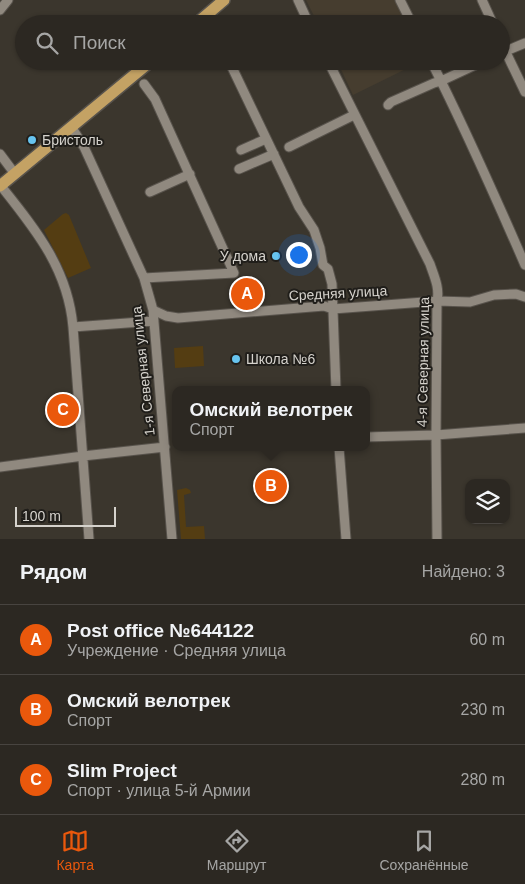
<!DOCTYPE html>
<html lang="ru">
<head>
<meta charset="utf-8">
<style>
  body { margin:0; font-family:Helvetica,sans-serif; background:#34302a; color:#f1f3f6 }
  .controls { position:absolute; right:15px; bottom:15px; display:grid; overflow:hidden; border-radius:10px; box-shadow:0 1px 4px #0004 }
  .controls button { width:45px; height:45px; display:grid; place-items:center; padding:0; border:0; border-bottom:1px solid #484440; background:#2c2822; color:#f1f3f6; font:25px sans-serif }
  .scale { position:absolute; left:15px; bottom:12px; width:101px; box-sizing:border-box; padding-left:5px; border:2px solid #d5d2cc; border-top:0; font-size:14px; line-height:18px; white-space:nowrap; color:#d5d2cc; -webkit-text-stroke:4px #201e1a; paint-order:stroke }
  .you { position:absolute; left:298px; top:254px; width:18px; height:18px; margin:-12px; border:4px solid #fff; border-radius:50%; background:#1a73e8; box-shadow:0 0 0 8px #1a73e833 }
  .badge { display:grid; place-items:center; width:32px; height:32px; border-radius:50%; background:#ea580c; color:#fff; font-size:16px; font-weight:700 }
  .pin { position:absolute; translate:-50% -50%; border:2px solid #fff; box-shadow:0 1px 5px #0006 }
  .popup { position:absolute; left:172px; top:386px; width:198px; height:65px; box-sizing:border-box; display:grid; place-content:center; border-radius:10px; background:#2c2822; filter:drop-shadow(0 1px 4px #0005); font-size:16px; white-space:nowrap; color:#a6a6a5 }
  .popup b { font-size:19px; color:#f1f3f6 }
  .popup::after { content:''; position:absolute; left:50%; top:100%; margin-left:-10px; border:10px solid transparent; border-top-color:#2c2822 }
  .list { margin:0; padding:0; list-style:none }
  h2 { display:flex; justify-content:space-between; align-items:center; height:65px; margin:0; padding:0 20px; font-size:21px }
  h2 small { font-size:16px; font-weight:400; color:#a6a6a5 }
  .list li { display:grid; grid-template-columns:32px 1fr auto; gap:15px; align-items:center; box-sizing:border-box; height:70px; padding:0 20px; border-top:1px solid #484440 }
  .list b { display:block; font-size:19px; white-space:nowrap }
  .list p { margin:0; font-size:16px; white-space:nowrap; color:#a6a6a5 }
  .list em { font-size:16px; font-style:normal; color:#a6a6a5 }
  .icon { flex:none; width:28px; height:28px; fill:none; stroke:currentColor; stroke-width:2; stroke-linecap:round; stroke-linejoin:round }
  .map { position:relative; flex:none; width:525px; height:539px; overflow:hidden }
  .search { position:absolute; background:#2c2822; box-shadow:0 1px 4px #0004; left:15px; right:15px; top:15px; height:55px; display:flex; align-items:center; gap:12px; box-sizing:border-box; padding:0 18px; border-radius:28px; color:#a6a6a5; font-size:19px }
  .sheet { height:275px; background:#2c2822 }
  nav { display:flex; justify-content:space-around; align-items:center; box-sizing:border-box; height:70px; border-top:1px solid #484440; background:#2c2822; font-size:14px; color:#a6a6a5 }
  nav a { display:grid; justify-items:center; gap:2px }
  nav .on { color:#ea580c }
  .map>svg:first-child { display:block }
  .built { fill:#463d2f }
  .green { fill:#543d12 }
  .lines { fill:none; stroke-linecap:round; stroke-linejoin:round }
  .minor-casing { stroke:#58534c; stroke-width:11 }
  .major-casing { stroke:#58534c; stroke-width:14 }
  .minor { stroke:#90897f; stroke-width:9 }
  .major { stroke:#c4a264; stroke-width:11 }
  .poi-dot { fill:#67c4ef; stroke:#201e1a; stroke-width:2 }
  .labels { text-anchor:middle; stroke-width:4; stroke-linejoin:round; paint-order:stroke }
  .poi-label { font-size:14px; fill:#d5d2cc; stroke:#201e1a; text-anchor:start }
  .street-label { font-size:14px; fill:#d5d2cc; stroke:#201e1a }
</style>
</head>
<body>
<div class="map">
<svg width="525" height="539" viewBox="0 0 525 539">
  <rect width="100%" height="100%" fill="#3b362d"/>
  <path class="built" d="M 306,0 L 396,0 L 408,24 L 318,24 Z
    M 337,61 L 412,61 L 414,65 L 353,95 Z"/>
  <path class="green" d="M 66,213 L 69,215 L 91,268 L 68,278 L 44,230 L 63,214 Z
    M 203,346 L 204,366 L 175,368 L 174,348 Z
    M 186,488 L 190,490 L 191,493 L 184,495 L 186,527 L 204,526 L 205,539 L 181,539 L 177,490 Z"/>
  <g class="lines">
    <g class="minor-casing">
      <path id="minor" d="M 298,0 L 309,24
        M 400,0 L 412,24
        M 482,0 L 493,24
        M 0,10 L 8,0
        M 206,15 L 212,24
        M 501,42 L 525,92
        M 501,53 L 525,43
        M 229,61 L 299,207 L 314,230 L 320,248 L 323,265 L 328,269 L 332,284 L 336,390
        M 328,61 L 430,264 C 434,276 440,288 437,301 L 436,435 L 437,539
        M 431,61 C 465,128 495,196 525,265
        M 388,105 L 391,102 L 434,83 L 441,81 L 484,61
        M 72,128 L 84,147 L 144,278 L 153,310 L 172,539
        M 289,147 L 354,115
        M 241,150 L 266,139
        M 0,154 L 15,174
        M 239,169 L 274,154
        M 1,186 C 36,230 68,269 73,327 L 89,539
        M 150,192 L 190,174
        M 144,278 L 234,273 L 155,99 L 144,84
        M 153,310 L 166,316 L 178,318 L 324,306 L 333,309 L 437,301 L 470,302 L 494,295 L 516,294 L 525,297
        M 73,327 L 154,321
        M 366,437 L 436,435 L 525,428
        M 339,447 L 346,539
        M 0,467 L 83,456 L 165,447"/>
    </g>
    <g class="major-casing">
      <path id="major" d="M 196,24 L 224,0
        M 0,186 L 151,61"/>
    </g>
    <use href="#minor" class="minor"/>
    <use href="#major" class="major"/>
  </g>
  <g class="poi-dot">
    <circle cx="32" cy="140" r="5"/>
    <circle cx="276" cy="256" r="5"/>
    <circle cx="236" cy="359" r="5"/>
  </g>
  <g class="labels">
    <g class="poi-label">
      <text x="42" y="145">Бристоль</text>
      <text x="266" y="261" text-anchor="end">У дома</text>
      <text x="246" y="364">Школа №6</text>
    </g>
    <g class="street-label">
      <text transform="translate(338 293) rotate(-3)" y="5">Средняя улица</text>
      <text transform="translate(423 362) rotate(-89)" y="5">4-я Северная улица</text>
      <text transform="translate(143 371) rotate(-96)" y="5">1-я Северная улица</text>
    </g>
  </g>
</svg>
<div class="controls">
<button><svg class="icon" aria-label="layers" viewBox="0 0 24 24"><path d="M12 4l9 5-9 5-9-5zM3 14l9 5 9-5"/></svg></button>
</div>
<div class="scale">100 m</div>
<div class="you"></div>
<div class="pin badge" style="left:247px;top:294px">A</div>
<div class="pin badge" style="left:271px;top:486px">B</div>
<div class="popup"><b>Омский велотрек</b>Спорт</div>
<div class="pin badge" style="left:63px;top:410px">C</div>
<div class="search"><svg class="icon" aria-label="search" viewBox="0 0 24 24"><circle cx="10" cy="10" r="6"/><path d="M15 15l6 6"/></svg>Поиск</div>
</div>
<section class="sheet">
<h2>Рядом<small>Найдено: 3</small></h2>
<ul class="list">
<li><span class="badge">A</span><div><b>Post office №644122</b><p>Учреждение · Средняя улица</p></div><em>60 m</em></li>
<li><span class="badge">B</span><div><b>Омский велотрек</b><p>Спорт</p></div><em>230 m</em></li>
<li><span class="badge">C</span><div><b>Slim Project</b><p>Спорт · улица 5-й Армии</p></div><em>280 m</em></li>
</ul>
</section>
<nav>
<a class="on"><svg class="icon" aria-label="map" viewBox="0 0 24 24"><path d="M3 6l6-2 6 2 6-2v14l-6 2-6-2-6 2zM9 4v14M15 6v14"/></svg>Карта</a>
<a><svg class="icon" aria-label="directions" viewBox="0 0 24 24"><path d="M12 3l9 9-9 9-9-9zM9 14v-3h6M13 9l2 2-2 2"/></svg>Маршрут</a>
<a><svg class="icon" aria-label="saved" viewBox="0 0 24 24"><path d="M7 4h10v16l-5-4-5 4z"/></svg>Сохранённые</a>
</nav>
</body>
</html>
